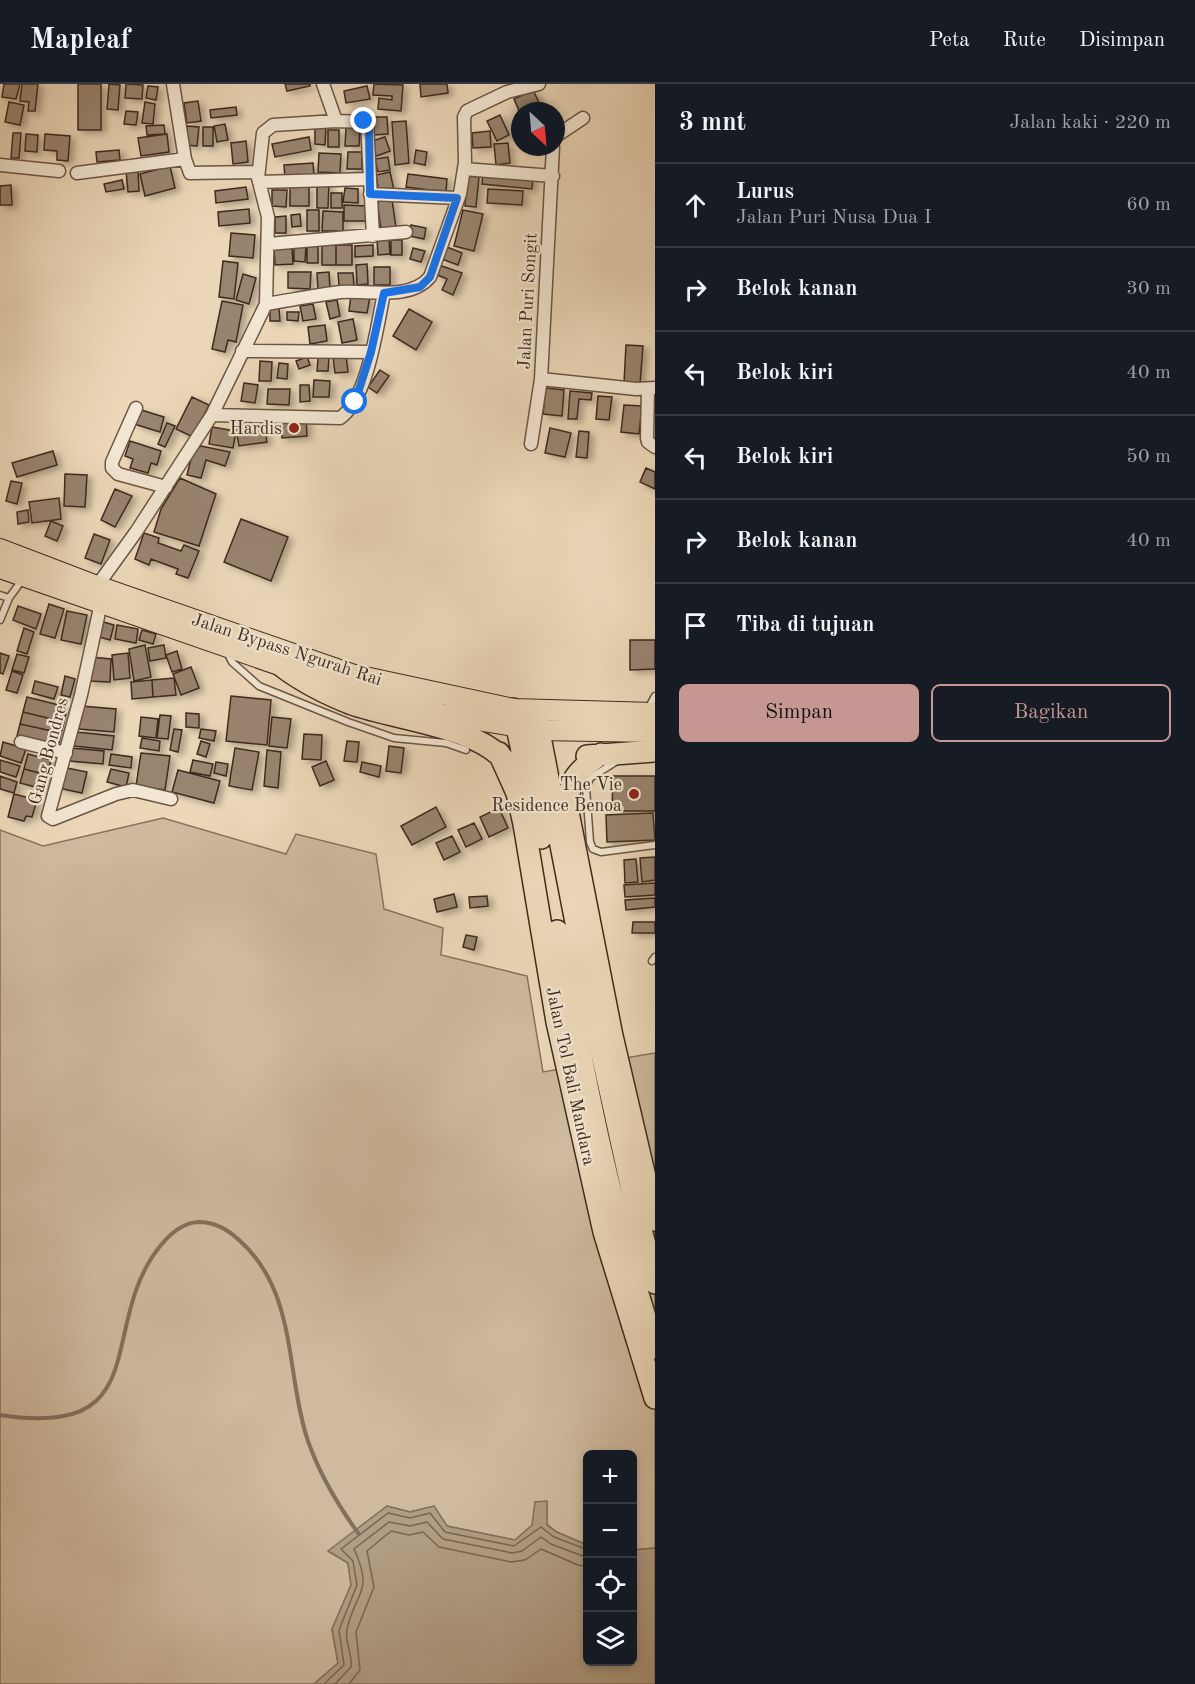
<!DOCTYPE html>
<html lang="id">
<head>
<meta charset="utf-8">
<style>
  body { margin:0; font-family:"Old Standard TT",serif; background:#242831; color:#f1f3f6 }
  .controls { position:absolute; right:18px; bottom:18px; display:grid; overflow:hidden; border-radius:9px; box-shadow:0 3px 9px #0003 }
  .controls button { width:54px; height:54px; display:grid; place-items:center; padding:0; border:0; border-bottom:2px solid #363941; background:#171b24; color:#f1f3f6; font:30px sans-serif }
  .compass { position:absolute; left:511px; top:18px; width:54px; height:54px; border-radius:50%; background:#171b24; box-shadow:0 3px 9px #0003; rotate:154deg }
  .stop { position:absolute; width:18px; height:18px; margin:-14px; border:4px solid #1a73e8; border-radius:50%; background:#fff }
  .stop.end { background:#1a73e8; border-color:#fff; box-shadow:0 2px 6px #0008 }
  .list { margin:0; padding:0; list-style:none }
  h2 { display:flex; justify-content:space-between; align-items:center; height:78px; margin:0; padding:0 24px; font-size:26px }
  h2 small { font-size:20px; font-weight:400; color:#9ea1a6 }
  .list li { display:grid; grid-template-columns:39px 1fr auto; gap:18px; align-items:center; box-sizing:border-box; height:84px; padding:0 24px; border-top:2px solid #363941 }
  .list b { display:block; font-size:22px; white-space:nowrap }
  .list p { margin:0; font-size:20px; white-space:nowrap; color:#9ea1a6 }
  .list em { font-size:20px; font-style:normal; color:#9ea1a6 }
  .actions { display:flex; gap:12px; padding:18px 24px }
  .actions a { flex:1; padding:14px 0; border:2px solid #c59692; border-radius:9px; text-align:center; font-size:21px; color:#c59692 }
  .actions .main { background:#c59692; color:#111 }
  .icon { flex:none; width:33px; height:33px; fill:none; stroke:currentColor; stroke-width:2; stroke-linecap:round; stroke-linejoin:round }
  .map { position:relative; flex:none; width:655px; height:1600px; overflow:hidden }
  header { display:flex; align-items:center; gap:36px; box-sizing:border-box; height:84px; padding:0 30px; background:#171b24; border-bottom:2px solid #363941 }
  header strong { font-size:28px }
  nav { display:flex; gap:33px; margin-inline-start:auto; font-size:21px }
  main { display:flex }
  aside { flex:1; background:#171b24 }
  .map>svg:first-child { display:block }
  .green { fill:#cfba9f; stroke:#87725e; stroke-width:1.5 }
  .water { fill:#b19d84; stroke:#836f5b; stroke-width:1.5 }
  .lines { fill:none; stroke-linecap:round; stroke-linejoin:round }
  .shore { stroke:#786451; stroke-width:1.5 }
  .stream { stroke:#836f5b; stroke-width:4 }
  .building { fill:#99846f; stroke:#3f2a1e; stroke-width:1.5; filter:url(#shadow) }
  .service-casing { stroke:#6a5645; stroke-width:9 }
  .minor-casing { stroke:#6a5645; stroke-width:15 }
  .trunk-casing { stroke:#3f2a1e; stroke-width:22 }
  .motorway-casing { stroke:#3f2a1e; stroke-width:24 }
  .service { stroke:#f3e6d2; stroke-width:6 }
  .minor { stroke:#f3e6d2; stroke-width:12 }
  .trunk { stroke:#ecd8b9; stroke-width:20 }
  .motorway { stroke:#ecd8b9; stroke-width:21 }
  .route { stroke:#1a73e8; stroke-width:8 }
  .poi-dot { fill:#8f2418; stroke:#f3e6d2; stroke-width:2 }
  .labels { text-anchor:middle; stroke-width:4.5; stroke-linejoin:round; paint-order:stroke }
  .street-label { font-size:18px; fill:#3f2a1e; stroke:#f3e6d2 }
  .poi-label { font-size:18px; fill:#3f2a1e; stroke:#f3e6d2; text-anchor:end }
</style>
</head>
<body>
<header>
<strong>Mapleaf</strong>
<nav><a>Peta</a><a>Rute</a><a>Disimpan</a></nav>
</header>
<main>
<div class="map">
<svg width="655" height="1600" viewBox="0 0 655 1600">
  <defs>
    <filter id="shadow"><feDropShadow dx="5" dy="3" stdDeviation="3" flood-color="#0004"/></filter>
  </defs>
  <rect width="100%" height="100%" fill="#ecd8b9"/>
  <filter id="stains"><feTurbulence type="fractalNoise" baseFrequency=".00333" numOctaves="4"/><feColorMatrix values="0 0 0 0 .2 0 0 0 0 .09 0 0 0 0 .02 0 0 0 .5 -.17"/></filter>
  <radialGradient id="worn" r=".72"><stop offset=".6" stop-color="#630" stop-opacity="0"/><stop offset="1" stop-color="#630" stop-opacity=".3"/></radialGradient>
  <path class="green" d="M 163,734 L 286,770 L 296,750 L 376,770 L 384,825 L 443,844 L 441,871 L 527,892 L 543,988 L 655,969 L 655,1464 L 633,1466 L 632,1370 L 588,1370 L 587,1461 L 556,1448 L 547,1440 L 547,1418 L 535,1418 L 533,1441 L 515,1456 L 447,1442 L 434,1422 L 410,1428 L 387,1422 L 329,1468 L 348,1479 L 351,1501 L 332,1545 L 338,1579 L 314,1600 L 0,1600 L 0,746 L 43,762 Z"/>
  <path class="water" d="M 547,1417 L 547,1441 L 557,1448 L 587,1461 L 588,1578 L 632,1578 L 633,1466 L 655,1464 L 655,1600 L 314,1600 L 338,1579 L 332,1545 L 351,1501 L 348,1479 L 328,1467 L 387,1422 L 410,1428 L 434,1422 L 447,1442 L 515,1456 L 532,1441 L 535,1418 Z"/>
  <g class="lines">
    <path class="shore" d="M 324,1600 L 344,1581 L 339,1546 L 357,1501 L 353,1477 L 341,1465 L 388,1429 L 410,1434 L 430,1429 L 445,1448 L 514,1462 L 541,1443 L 554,1453 L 588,1466
      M 335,1600 L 351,1583 C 353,1571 344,1557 347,1545 C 356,1506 374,1509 354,1465 L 389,1438 L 410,1442 L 427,1438 L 443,1455 L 512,1469 L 522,1467 L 541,1453 L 551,1460 L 588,1474
      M 349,1600 L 360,1586 L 356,1548 L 374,1503 L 367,1467 L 391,1447 L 409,1451 L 423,1448 L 439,1463 L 511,1478 L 525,1476 L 541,1465 L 578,1481 L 588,1483"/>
    <path class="stream" d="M 0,1331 C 159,1355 95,1241 161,1161 C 170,1150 183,1139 198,1138 C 215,1138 227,1145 239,1156 C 298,1208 285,1289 308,1357 C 319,1389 338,1421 358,1449"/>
  </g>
  <path class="building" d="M 4,0 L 20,0 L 16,15 L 2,13 Z
    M 22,0 L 38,0 L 35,27 L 28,27 L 29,18 L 20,17 Z
    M 78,0 L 101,0 L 101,46 L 78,46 Z
    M 109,0 L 120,1 L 118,26 L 107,25 Z
    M 126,0 L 143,1 L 142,15 L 125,14 Z
    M 285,0 L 310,0 L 310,2 L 287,7 Z
    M 374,0 L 403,1 L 401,27 L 378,25 L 379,14 L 392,16 L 392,12 L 373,11 Z
    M 420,0 L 447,0 L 448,9 L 421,13 Z
    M 148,2 L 158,3 L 156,16 L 146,14 Z
    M 367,2 L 370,15 L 346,19 L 344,7 Z
    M 533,6 L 543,27 L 520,27 L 520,29 L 514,15 Z
    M 198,17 L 201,37 L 187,39 L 184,19 Z
    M 9,18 L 24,21 L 20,41 L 5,38 Z
    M 145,18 L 155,20 L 153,40 L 142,39 Z
    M 236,23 L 237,31 L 211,34 L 210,26 Z
    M 126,27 L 138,28 L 136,41 L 124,40 Z
    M 500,31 L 509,51 L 497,57 L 487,37 Z
    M 372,33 L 387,33 L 388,50 L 373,51 Z
    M 406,37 L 409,79 L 395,81 L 392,38 Z
    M 225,40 L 228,56 L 217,58 L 214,42 Z
    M 164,41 L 165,50 L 147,51 L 146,42 Z
    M 187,42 L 199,43 L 197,62 L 185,61 Z
    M 315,42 L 326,42 L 325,61 L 315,60 Z
    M 203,43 L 213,43 L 213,62 L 203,62 Z
    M 346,43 L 360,43 L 359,62 L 345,62 Z
    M 328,46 L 339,46 L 339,63 L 328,63 Z
    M 490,47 L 491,63 L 473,64 L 472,49 Z
    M 13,49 L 21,49 L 19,74 L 11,74 Z
    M 26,50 L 38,51 L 37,68 L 25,67 Z
    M 45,50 L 70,52 L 68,77 L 57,76 L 57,67 L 44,66 Z
    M 167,50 L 169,68 L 141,72 L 138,54 Z
    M 309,53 L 311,66 L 275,73 L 272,60 Z
    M 385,53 L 390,67 L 374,73 L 369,58 Z
    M 246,57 L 248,78 L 233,80 L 231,59 Z
    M 508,59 L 510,79 L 496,81 L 494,60 Z
    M 119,66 L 120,76 L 97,78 L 96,68 Z
    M 416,66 L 427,68 L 425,81 L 414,79 Z
    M 348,68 L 362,68 L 362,85 L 347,85 Z
    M 319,69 L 341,70 L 340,89 L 318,88 Z
    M 388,73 L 390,86 L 378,88 L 375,75 Z
    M 313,79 L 314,92 L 285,94 L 284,81 Z
    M 170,82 L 175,104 L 145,112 L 140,90 Z
    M 138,86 L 139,107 L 128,108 L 126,87 Z
    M 483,87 L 533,92 L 532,105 L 482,100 Z
    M 390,88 L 394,106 L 379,109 L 376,91 Z
    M 408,90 L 447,95 L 446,108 L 406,103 Z
    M 467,92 L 479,93 L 476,123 L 465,122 Z
    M 122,96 L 124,105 L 106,108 L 104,100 Z
    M 317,98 L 329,98 L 328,124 L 317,124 Z
    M 11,101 L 12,121 L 0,121 L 0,102 Z
    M 246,103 L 248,115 L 216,119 L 215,107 Z
    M 290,103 L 309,103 L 309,122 L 290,122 Z
    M 345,104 L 358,105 L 358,119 L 343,118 Z
    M 488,105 L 523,107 L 522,121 L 487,119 Z
    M 272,106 L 287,106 L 286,123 L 272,122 Z
    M 331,109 L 342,109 L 342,124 L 331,124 Z
    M 392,115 L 396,144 L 381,146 L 377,118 Z
    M 344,121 L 367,122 L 366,137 L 344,137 Z
    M 249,125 L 250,139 L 219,142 L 218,128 Z
    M 307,126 L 319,126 L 319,147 L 307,147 Z
    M 463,126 L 483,130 L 474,167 L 454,162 Z
    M 323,127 L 343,128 L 343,147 L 322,147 Z
    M 300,130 L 301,142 L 292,143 L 291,131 Z
    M 286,132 L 286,149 L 275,149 L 275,133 Z
    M 411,141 L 426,144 L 424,155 L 409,152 Z
    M 231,149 L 255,151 L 253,174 L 229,172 Z
    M 389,155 L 390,170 L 378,171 L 377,156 Z
    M 391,156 L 402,156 L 402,171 L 391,171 Z
    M 294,160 L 306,161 L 305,178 L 294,177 Z
    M 307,161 L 318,161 L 318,179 L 307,179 Z
    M 322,161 L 336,161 L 336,181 L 322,181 Z
    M 336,161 L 352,161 L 352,181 L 336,181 Z
    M 373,161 L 373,172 L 355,173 L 355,162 Z
    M 292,163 L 293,180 L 275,181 L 274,164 Z
    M 447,163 L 462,169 L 458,181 L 442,175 Z
    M 413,164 L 425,167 L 421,178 L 410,175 Z
    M 223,177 L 238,179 L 234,215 L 219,213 Z
    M 367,180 L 368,200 L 357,201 L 356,181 Z
    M 439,181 L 462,189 L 453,211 L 442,206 L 447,195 L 435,190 Z
    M 374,183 L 390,183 L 390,201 L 374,201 Z
    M 288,188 L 311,188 L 310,205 L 288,204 Z
    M 329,188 L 330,205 L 318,206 L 317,189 Z
    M 338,189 L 353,189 L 354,202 L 339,202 Z
    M 243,190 L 256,194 L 249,220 L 236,216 Z
    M 351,210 L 370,213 L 367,229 L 349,227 Z
    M 337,216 L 340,232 L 330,235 L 326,218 Z
    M 222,217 L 243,221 L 236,258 L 228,256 L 225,268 L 212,265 Z
    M 313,220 L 316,235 L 303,237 L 300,222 Z
    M 270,224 L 279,224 L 280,237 L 270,237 Z
    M 409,225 L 432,238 L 416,266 L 393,252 Z
    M 287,228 L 299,228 L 298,237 L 287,236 Z
    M 353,235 L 357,256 L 342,259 L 338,238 Z
    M 325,241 L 327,257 L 310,260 L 308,243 Z
    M 626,261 L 643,262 L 640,300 L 624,299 Z
    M 346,271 L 348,288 L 335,289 L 333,273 Z
    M 307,273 L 310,281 L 299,285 L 296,277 Z
    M 318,274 L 329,274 L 328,287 L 317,287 Z
    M 260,277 L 272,278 L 271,297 L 259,297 Z
    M 279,279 L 288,280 L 287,295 L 277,294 Z
    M 380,286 L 389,292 L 377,309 L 368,303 Z
    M 314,296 L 330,297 L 329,313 L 313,313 Z
    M 244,299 L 258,301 L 255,319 L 241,317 Z
    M 300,301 L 309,301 L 310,317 L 300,318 Z
    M 546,304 L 564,306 L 562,332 L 543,330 Z
    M 268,305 L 290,305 L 289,321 L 267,320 Z
    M 570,307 L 592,309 L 591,316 L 579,315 L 577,335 L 568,335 Z
    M 598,312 L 612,313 L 609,336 L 596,335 Z
    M 192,313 L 209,321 L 193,353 L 176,345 Z
    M 624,321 L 642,322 L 639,350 L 621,348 Z
    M 138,325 L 164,333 L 160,348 L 134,340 Z
    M 306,334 L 307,352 L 282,354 L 281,336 Z
    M 167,339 L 175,342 L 165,363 L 158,360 Z
    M 264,340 L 267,358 L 239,362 L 236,344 Z
    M 212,343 L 236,347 L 233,364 L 209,360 Z
    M 550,344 L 571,349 L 565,373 L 545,369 Z
    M 579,347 L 589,348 L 587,374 L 576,373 Z
    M 130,357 L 161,367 L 157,381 L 151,379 L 148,389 L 130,384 L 133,375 L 125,372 Z
    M 201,362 L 230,368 L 225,382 L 206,376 L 201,394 L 187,391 L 193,367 Z
    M 53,367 L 57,381 L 17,393 L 12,379 Z
    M 646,384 L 655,388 L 655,405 L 640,398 Z
    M 65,390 L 87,391 L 85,423 L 64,422 Z
    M 180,394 L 216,410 L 199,462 L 154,448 L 161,425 Z
    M 11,397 L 22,399 L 17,420 L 6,417 Z
    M 115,405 L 132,412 L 115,443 L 101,436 Z
    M 59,414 L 61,435 L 32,439 L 29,418 Z
    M 28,426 L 29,438 L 18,440 L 17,428 Z
    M 241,435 L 288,453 L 271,497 L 224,478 Z
    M 51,437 L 63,442 L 57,457 L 45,452 Z
    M 144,449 L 159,454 L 158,459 L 181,467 L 184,461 L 199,467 L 188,494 L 176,490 L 178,485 L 151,475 L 149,481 L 135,475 Z
    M 94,450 L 110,456 L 101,480 L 85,474 Z
    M 49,520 L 64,525 L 55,554 L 40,550 Z
    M 18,522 L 41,530 L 36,545 L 13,536 Z
    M 67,527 L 87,531 L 81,560 L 61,556 Z
    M 100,537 L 114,541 L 110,556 L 96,552 Z
    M 117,541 L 138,545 L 136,559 L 115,555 Z
    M 24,544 L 34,548 L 27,570 L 17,567 Z
    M 142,546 L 156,550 L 153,560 L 139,556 Z
    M 630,556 L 655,556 L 655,585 L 630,586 Z
    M 145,561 L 151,593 L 134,597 L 129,565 Z
    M 164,561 L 166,574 L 150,577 L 148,564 Z
    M 177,567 L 182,585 L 172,588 L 166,571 Z
    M 0,569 L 9,572 L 3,590 L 0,589 Z
    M 128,569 L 130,594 L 114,596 L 112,571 Z
    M 17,570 L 29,573 L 24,589 L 12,586 Z
    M 90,573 L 111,575 L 110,598 L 88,597 Z
    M 191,583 L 199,604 L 181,611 L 173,590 Z
    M 12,587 L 23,591 L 17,609 L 6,606 Z
    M 65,592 L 75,595 L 70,613 L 61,611 Z
    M 174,594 L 176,611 L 153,613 L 152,596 Z
    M 152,596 L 153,613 L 132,615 L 131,598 Z
    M 35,597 L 58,603 L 54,615 L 32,609 Z
    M 231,612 L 271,616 L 267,661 L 226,657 Z
    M 27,613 L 67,623 L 64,638 L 23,628 Z
    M 81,622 L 116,625 L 114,648 L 79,645 Z
    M 23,628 L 64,638 L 61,649 L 20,640 Z
    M 186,629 L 199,630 L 199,644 L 186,643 Z
    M 160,631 L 171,632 L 168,655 L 157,654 Z
    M 141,633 L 158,635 L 156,654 L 139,652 Z
    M 272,633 L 291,635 L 287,664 L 269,662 Z
    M 20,640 L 61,649 L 58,662 L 17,652 Z
    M 174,645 L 182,646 L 178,668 L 170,666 Z
    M 201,645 L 216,647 L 214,657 L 199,654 Z
    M 76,648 L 114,652 L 112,666 L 74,662 Z
    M 304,650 L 322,651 L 321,676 L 302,675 Z
    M 142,654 L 160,657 L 159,667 L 140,664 Z
    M 201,657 L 210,660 L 206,673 L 197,670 Z
    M 347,657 L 359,658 L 357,678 L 344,677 Z
    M 3,658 L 26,665 L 21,679 L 0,672 Z
    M 389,662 L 404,664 L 401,689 L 386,687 Z
    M 71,664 L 104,667 L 103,680 L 69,677 Z
    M 235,664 L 259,668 L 252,706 L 229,702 Z
    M 267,666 L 281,668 L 278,704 L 264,702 Z
    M 141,669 L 170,672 L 165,706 L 136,702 Z
    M 28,670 L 51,676 L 47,691 L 24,685 Z
    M 111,670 L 132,673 L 131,684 L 109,681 Z
    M 0,676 L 20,682 L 16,693 L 0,688 Z
    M 193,676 L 213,680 L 210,692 L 190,688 Z
    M 326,677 L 334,696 L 320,702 L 312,683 Z
    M 216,678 L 228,680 L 226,692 L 214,689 Z
    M 362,678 L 381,682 L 379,693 L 360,688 Z
    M 62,683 L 87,688 L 82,709 L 58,704 Z
    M 24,685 L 47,691 L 43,705 L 20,699 Z
    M 111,685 L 129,689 L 126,703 L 107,698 Z
    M 178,686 L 220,697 L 214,719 L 172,708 Z
    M 0,692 L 17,698 L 14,709 L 0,705 Z
    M 613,692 L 655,692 L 655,727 L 612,727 Z
    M 14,710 L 37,716 L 32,733 L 26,732 L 24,737 L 8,733 Z
    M 436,723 L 446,743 L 412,761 L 401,742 Z
    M 499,724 L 508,744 L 489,753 L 480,733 Z
    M 653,729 L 655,756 L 607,758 L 606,731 Z
    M 474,739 L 482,755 L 466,763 L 458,746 Z
    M 452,752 L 460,768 L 444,776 L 436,759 Z
    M 655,773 L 655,796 L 642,798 L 640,774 Z
    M 636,775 L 638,798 L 625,799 L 624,776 Z
    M 655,799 L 655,811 L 625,813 L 624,801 Z
    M 454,810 L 457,823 L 437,828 L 434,815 Z
    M 487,812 L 488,822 L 470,824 L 469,813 Z
    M 655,814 L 655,823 L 626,826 L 625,816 Z
    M 633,838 L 655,838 L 655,849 L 632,849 Z
    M 466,851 L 477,853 L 474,866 L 463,863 Z"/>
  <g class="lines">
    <g class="service-casing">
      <path id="service" d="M 0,511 L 9,514
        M 0,536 L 9,514 L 22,496
        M 227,568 L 232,578 L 259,602 L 348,638 L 394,654 L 446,659 L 466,666
        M 648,625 L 655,612
        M 617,677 L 590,694 L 586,704 L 590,758 L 593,765 L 601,768 L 655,761
        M 652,877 L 655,873"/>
    </g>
    <g class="minor-casing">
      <path id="minor" d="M 173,0 L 185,75 L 190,89 L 258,88
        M 323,0 L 336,37
        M 556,52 L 583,34
        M 553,63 L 541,295 L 636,305 L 655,304
        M 0,81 L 59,87
        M 464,85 L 553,92
        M 77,89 L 185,75
        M 259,98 L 369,95
        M 370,110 L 457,114
        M 269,160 L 406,148
        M 266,220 C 291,216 316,211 341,208 C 368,206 410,217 430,193 L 460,110 L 465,78 L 464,33 L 467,27 L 507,8 L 539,0
        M 242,267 L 371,268
        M 648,305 L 647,354 L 648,358 L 655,363
        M 136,324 L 112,378 L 112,384 L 118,390 L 166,403
        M 212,331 L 340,334 C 368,315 377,242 384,209
        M 531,360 L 541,295
        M 97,502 L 136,448 L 212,331 L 266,220 L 268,133 L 258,94 L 263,49 L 273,41 L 336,37 L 367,38 L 373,152
        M 101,519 L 81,611 L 48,732 L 53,735 L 116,710 L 133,706 L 171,715
        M 21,658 L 66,669"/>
    </g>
    <g class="trunk-casing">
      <path id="trunk" d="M 0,465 L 97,502 L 351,590 L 513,625 L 655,629
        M 0,484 L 354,607 L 441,630 L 538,646 L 655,648"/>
    </g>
    <g class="motorway-casing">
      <path id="motorway" d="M 283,583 C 303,598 329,611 352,620 C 398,636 478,642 508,680
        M 513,625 L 541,754
        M 535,627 L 597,947 L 639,1138 L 655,1199
        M 499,669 L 517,709 L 524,740 L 557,938 L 604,1148 L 655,1314
        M 601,670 C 578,686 566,698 568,728 L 612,952 L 655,1136
        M 587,672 L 655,667
        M 557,847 C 583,987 610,1129 655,1264"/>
    </g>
    <use href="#service" class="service"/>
    <use href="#minor" class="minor"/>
    <use href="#trunk" class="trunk"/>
    <use href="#motorway" class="motorway"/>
  </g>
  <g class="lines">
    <path class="route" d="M 355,318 L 371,268 L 384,209 L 420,203 L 430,193 L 457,114 L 370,110 L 369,43 L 364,37"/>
  </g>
  <g class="poi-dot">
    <circle cx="294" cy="344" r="6"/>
    <circle cx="634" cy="710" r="6"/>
  </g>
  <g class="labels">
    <g class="street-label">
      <text transform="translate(527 217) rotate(-87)" y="6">Jalan Puri Songit</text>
      <text transform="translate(287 565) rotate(18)" y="6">Jalan Bypass Ngurah Rai</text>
      <text transform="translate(48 667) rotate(-75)" y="6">Gang Bondres</text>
      <text transform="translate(571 992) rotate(78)" y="6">Jalan Tol Bali Mandara</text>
    </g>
    <g class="poi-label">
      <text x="282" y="350">Hardis</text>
      <text x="622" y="706">The Vie<tspan x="622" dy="21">Residence Benoa</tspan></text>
    </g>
  </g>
  <rect width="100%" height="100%" filter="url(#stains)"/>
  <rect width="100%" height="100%" fill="url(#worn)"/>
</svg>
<div class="controls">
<button>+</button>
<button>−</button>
<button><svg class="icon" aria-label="locate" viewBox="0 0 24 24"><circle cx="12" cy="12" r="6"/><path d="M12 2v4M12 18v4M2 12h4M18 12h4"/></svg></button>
<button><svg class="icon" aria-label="layers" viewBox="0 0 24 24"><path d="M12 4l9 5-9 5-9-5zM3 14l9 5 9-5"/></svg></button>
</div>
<svg class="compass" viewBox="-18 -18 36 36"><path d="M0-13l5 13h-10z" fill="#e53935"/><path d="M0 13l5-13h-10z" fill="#9ea1a6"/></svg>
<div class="stop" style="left:355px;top:318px"></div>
<div class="stop end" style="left:364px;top:37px"></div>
</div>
<aside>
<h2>3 mnt<small>Jalan kaki · 220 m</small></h2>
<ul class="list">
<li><svg class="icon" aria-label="ahead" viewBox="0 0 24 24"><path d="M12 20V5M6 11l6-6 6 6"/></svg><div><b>Lurus</b><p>Jalan Puri Nusa Dua I</p></div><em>60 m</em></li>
<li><svg class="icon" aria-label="right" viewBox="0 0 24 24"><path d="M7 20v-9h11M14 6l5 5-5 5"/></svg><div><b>Belok kanan</b></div><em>30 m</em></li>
<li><svg class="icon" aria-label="left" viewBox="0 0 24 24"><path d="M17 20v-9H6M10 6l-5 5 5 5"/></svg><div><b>Belok kiri</b></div><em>40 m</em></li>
<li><svg class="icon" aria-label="left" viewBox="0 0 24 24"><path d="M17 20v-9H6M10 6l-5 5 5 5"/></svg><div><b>Belok kiri</b></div><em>50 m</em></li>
<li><svg class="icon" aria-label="right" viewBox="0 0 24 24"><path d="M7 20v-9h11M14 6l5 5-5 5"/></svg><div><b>Belok kanan</b></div><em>40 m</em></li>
<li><svg class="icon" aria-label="arrive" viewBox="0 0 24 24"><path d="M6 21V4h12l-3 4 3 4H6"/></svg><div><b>Tiba di tujuan</b></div></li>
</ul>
<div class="actions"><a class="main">Simpan</a><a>Bagikan</a></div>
</aside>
</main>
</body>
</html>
